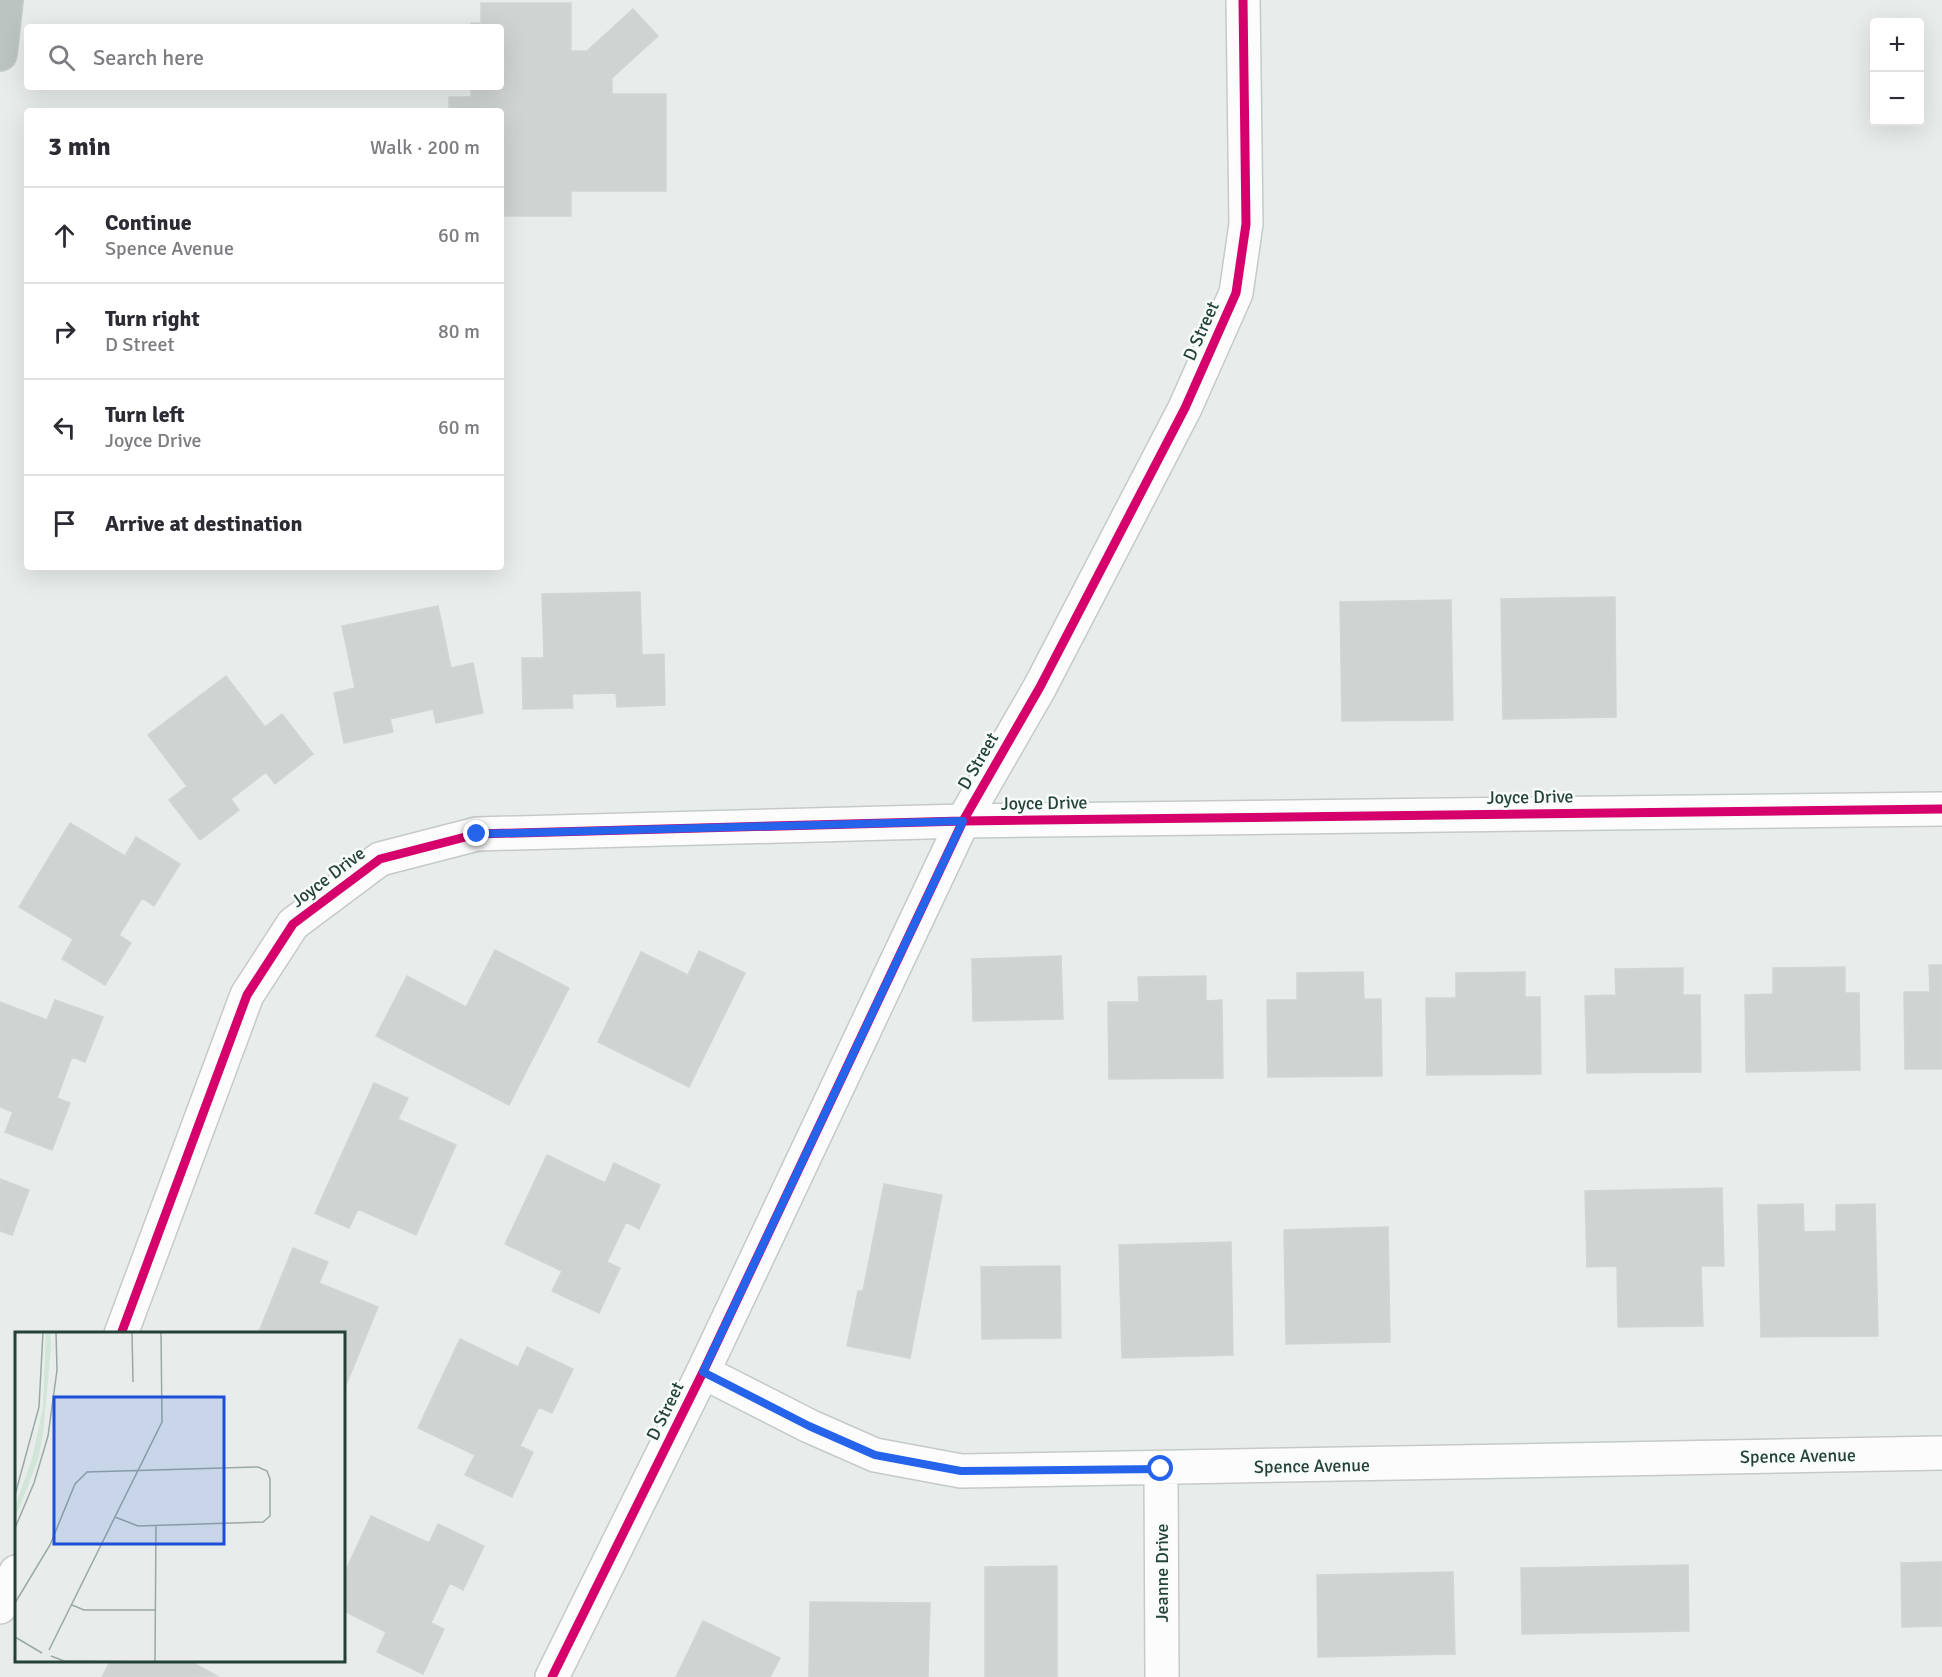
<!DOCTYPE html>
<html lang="en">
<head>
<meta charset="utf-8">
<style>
  body { margin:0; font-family:Signika,sans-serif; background:#f2f2f3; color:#2b2b33 }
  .controls { position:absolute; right:18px; top:18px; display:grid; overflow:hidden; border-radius:6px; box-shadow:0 6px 24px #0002 }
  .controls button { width:54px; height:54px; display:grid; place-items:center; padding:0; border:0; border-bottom:2px solid #e1e1e2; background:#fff; color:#2b2b33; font:30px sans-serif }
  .stop { position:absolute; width:18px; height:18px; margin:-14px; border:4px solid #2563eb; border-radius:50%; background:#fff }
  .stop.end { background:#2563eb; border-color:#fff; box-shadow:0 2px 6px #0008 }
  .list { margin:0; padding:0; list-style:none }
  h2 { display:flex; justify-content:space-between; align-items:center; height:78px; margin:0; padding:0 24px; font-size:26px }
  h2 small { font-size:20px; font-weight:400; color:#7c7c81 }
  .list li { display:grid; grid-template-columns:39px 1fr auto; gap:18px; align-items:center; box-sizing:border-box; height:96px; padding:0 24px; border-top:2px solid #e1e1e2 }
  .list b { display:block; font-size:22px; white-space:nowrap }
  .list p { margin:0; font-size:20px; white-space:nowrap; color:#7c7c81 }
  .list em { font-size:20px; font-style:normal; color:#7c7c81 }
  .icon { flex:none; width:33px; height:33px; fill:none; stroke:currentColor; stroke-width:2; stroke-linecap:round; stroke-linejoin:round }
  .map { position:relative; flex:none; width:1942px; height:1677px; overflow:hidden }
  .search { position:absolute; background:#fff; box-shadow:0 6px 24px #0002; left:24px; top:24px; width:480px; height:66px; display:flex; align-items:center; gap:15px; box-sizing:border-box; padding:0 21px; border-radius:6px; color:#7c7c81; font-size:22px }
  .panel { position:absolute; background:#fff; box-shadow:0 6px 24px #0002; left:24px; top:108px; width:480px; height:462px; border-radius:6px }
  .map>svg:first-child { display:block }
  .building { fill:#cfd4d2; stroke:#d1d6d4; stroke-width:1.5 }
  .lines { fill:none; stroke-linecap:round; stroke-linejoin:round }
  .street-casing { stroke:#c5cac8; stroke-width:36 }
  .secondary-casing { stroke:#c3cbc8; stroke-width:36 }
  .highway-casing { stroke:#c3ccc9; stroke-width:36 }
  .street { stroke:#fcfcfc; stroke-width:33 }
  .secondary { stroke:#fcfcfc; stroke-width:33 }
  .highway { stroke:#bcc4c2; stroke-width:33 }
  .cycleway-casing { stroke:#f7fbf9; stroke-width:13 }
  .cycleway { stroke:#d6006c; stroke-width:9 }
  .route { stroke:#2563eb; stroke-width:8 }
  .labels { text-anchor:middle; stroke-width:5; stroke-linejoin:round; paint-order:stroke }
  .street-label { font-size:18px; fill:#24423a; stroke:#f7fbf9 }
  .inset-road { fill:none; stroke:#9aa9a4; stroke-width:1.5 }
  .view { fill:#1d4ed8; fill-opacity:0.15; stroke:#1d4ed8; stroke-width:3 }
  .inset-edge { fill:none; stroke:#24423a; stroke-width:3 }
</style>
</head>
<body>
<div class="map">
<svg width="1942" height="1677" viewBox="0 0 1942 1677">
  <rect width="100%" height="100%" fill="#e8edeb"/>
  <path class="building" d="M 481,3 L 571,3 L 571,51 L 587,51 L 612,78 L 612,94 L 666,94 L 666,191 L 571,191 L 571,216 L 501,216 L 501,111 L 449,111 L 449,97 L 471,97 L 471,87 L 501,87 L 501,27 L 471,27 L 471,23 L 481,23 Z
    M 633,9 L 658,36 L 612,78 L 587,51 Z
    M 640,592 L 642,655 L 664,654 L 665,705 L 617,707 L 616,693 L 572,694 L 573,708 L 523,709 L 522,658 L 544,658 L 542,594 Z
    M 1615,597 L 1616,717 L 1503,719 L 1501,599 Z
    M 1451,600 L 1453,720 L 1342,721 L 1340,602 Z
    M 438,606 L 451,668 L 473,663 L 483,713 L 436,723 L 433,709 L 390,719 L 393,732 L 344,743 L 334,693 L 355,688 L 342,626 Z
    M 226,676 L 265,727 L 282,714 L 313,754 L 275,784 L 266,772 L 231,799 L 239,810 L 200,840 L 169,800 L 187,786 L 148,735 Z
    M 70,823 L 125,856 L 136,837 L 180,864 L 154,906 L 142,898 L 119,935 L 131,943 L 105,985 L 62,959 L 73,939 L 19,907 Z
    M 495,950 L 569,988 L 509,1105 L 376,1036 L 407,976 L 466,1007 Z
    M 699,951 L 745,973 L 689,1087 L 598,1042 L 641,952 L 688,975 Z
    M 1061,956 L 1063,1019 L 973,1021 L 972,959 Z
    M 1929,965 L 1942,965 L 1942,1069 L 1905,1069 L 1904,992 L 1930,992 Z
    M 1845,967 L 1845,993 L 1859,993 L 1860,1070 L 1746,1072 L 1745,995 L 1773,994 L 1773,968 Z
    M 1683,968 L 1683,995 L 1700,995 L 1701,1072 L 1587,1073 L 1585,996 L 1616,995 L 1615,969 Z
    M 1363,972 L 1364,999 L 1381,999 L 1382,1076 L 1268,1077 L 1267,1000 L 1297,1000 L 1297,973 Z
    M 1525,972 L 1525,997 L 1540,997 L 1541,1074 L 1427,1075 L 1426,998 L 1456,998 L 1456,973 Z
    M 1206,976 L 1206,1001 L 1222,1000 L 1223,1078 L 1109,1079 L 1108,1002 L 1139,1002 L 1138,977 Z
    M 55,1000 L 103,1017 L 85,1062 L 72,1057 L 57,1098 L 70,1103 L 52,1150 L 5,1132 L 13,1112 L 0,1107 L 0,1002 L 47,1020 Z
    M 374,1083 L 408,1098 L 398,1119 L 456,1145 L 416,1235 L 358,1209 L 349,1228 L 315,1213 Z
    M 547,1155 L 605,1183 L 614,1163 L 660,1185 L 639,1229 L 626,1222 L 607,1262 L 620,1268 L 599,1313 L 552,1291 L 562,1271 L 505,1244 Z
    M 0,1179 L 29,1190 L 12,1235 L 0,1231 Z
    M 884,1184 L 942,1195 L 910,1358 L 847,1346 L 858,1291 L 863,1291 Z
    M 1722,1188 L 1724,1266 L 1701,1266 L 1703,1326 L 1618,1327 L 1617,1266 L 1587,1267 L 1585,1191 Z
    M 1803,1204 L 1804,1232 L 1836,1231 L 1836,1205 L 1875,1204 L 1878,1336 L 1761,1337 L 1758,1205 Z
    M 1388,1227 L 1390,1342 L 1286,1344 L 1284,1230 Z
    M 1231,1242 L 1233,1355 L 1122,1358 L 1119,1245 Z
    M 293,1248 L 328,1262 L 319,1283 L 378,1307 L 344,1390 L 344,1334 L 258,1334 Z
    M 1060,1266 L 1061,1338 L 982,1339 L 981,1267 Z
    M 460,1339 L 518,1367 L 527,1347 L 573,1369 L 552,1413 L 539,1407 L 520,1446 L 533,1452 L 512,1497 L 465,1475 L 475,1455 L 418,1428 Z
    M 371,1516 L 429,1543 L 438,1524 L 484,1546 L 463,1590 L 450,1583 L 431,1623 L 444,1629 L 423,1674 L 377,1652 L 386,1632 L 344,1611 L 344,1574 Z
    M 1942,1562 L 1942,1626 L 1902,1627 L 1901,1563 Z
    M 1688,1565 L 1689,1631 L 1522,1634 L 1521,1568 Z
    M 1057,1566 L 1057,1677 L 985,1677 L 985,1567 Z
    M 1453,1572 L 1455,1654 L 1318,1657 L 1317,1575 Z
    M 810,1602 L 930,1603 L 928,1677 L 809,1677 Z
    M 703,1621 L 780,1658 L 770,1677 L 676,1677 Z
    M 111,1660 L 188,1660 L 217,1676 L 102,1677 Z"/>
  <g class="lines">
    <g class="street-casing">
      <path id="street" d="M 121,1334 L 247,995 L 293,924 L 380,859 L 477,834 L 963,821 L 1942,809
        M 703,1372 L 809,1426 L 875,1455 L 961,1471 L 1942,1453
        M 1161,1469 L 1162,1677
        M 0,1607 L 16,1572"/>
    </g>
    <g class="secondary-casing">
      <path id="secondary" d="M 552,1677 L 703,1372 L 963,821 L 1040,687 L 1185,408 L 1236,293 L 1246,224 L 1243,0"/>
    </g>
    <g class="highway-casing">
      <path id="highway" d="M 0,54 L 6,0"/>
    </g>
    <use href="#street" class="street"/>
    <use href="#secondary" class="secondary"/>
    <use href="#highway" class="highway"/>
    <g class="cycleway-casing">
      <path id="cycleway" d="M 121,1334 L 247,995 L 293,924 L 380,859 L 477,834 L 963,821 L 1942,809
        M 552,1677 L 703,1372 L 963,821 L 1040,687 L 1185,408 L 1236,293 L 1246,224 L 1243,0"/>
    </g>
    <use href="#cycleway" class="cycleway"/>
  </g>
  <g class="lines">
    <path class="route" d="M 477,834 L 963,821 L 703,1372 L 809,1426 L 875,1455 L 961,1471 L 1161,1469"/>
  </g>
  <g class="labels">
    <g class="street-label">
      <text transform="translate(1201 331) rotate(-66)" y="6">D Street</text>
      <text transform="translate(978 761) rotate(-60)" y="6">D Street</text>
      <text transform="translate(1530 797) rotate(-1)" y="6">Joyce Drive</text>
      <text transform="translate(1044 803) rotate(-1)" y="6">Joyce Drive</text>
      <text transform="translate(328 877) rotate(-37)" y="6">Joyce Drive</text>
      <text transform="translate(665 1411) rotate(-64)" y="6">D Street</text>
      <text transform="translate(1798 1456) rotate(-1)" y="6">Spence Avenue</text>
      <text transform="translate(1312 1466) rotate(-1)" y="6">Spence Avenue</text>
      <text transform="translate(1162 1573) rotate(-90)" y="6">Jeanne Drive</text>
    </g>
  </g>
  <g transform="translate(15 1332)">
    <rect width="330" height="330" fill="#e8edeb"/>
    <path d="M 31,0 L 35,0 L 36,16 L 28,102 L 23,128 L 0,187 L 0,174 L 17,127 L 28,75 Z" fill="#d1e6d8"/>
    <path class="inset-road" d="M 117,0 L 118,50M 0,163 L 24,75 L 28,0M 0,196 L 19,151 L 33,104 L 42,38 L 41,0M 0,271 L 35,213 L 60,152 L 72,140 L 243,135 L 252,139 L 255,147 L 255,184 L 248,190 L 123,194 L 100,185M 57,273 L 69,278 L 141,278M 0,305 L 27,321M 34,318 L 147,90 L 146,0M 36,324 L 49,329 L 144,330M 140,329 L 141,194"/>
    <path class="view" d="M 39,65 L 209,65 L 209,212 L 39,212 Z"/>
    <rect width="330" height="330" class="inset-edge"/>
  </g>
</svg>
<div class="controls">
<button>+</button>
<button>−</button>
</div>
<div class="stop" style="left:1161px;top:1469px"></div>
<div class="stop end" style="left:477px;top:834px"></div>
<div class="search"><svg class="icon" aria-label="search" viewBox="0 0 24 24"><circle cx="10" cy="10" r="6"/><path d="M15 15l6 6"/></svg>Search here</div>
<section class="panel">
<h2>3 min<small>Walk · 200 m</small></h2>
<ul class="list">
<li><svg class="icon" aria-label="ahead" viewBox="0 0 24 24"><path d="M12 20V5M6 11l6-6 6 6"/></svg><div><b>Continue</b><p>Spence Avenue</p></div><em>60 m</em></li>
<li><svg class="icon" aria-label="right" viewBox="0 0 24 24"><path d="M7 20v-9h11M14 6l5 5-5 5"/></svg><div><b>Turn right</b><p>D Street</p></div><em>80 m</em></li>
<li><svg class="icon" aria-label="left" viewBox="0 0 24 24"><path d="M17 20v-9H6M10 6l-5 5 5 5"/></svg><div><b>Turn left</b><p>Joyce Drive</p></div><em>60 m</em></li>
<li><svg class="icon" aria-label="arrive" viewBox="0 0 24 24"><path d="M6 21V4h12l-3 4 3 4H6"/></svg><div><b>Arrive at destination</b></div></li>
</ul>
</section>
</div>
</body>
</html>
